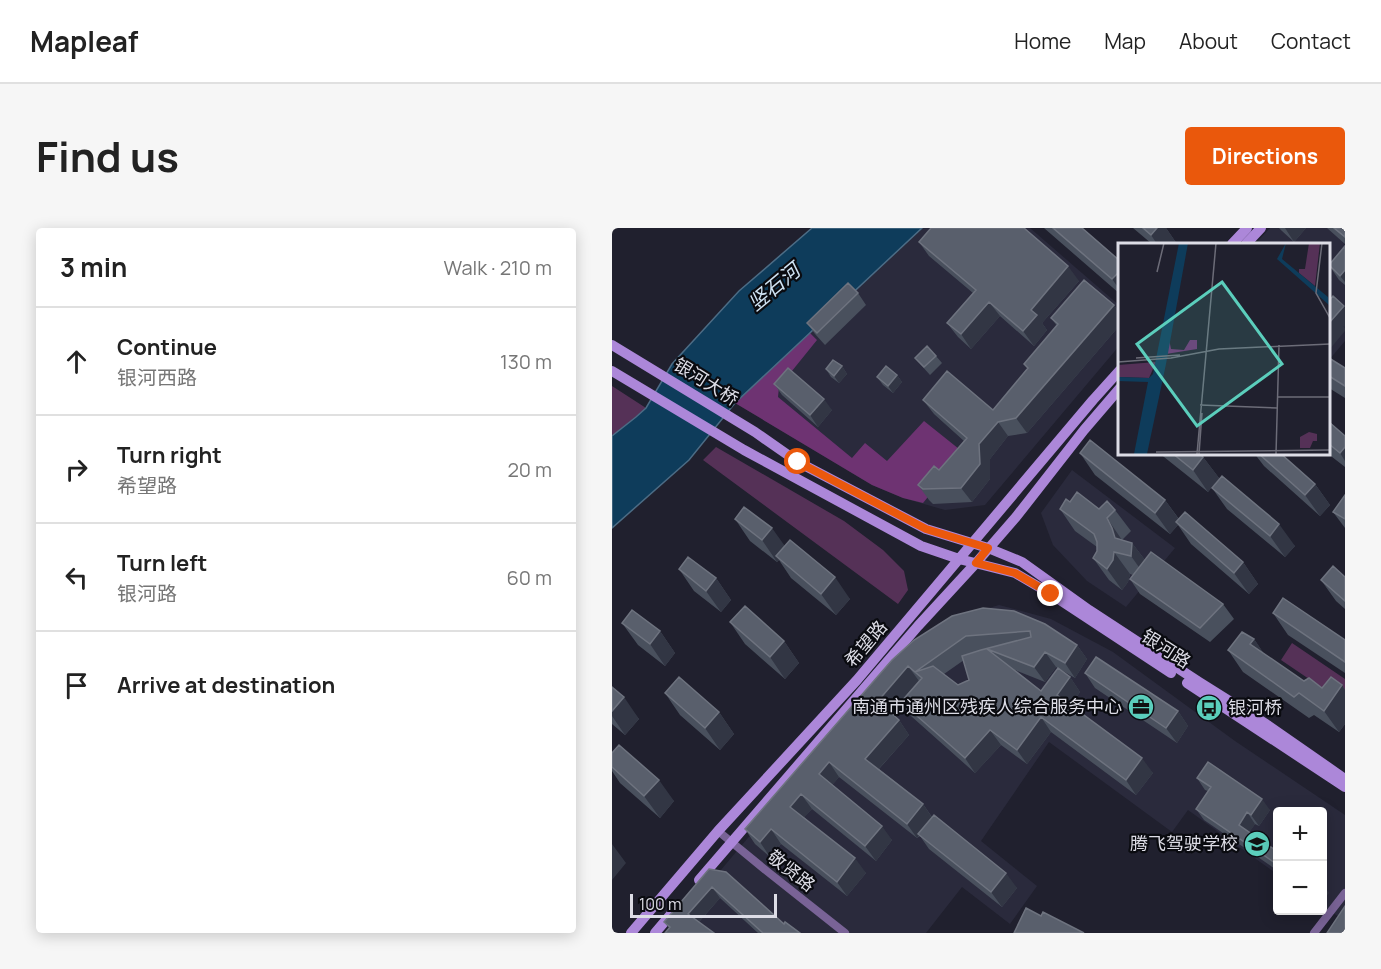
<!DOCTYPE html>
<html lang="en">
<head>
<meta charset="utf-8">
<style>
  body { margin:0; font-family:Manrope,"Noto Sans SC",sans-serif; background:#f6f6f6; color:#222 }
  .controls { position:absolute; right:18px; bottom:18px; display:grid; overflow:hidden; border-radius:6px; box-shadow:0 3px 15px #0003 }
  .controls button { width:54px; height:54px; display:grid; place-items:center; padding:0; border:0; border-bottom:2px solid #e0e0e0; background:#fff; color:#222; font:30px sans-serif }
  .scale { position:absolute; left:18px; bottom:15px; width:147px; box-sizing:border-box; padding-left:6px; border:3px solid #dddde6; border-top:0; font-size:16px; line-height:21px; white-space:nowrap; color:#dddde6; -webkit-text-stroke:4px #0a0b10; paint-order:stroke }
  .stop { position:absolute; width:18px; height:18px; margin:-14px; border:4px solid #ea580c; border-radius:50%; background:#fff }
  .stop.end { background:#ea580c; border-color:#fff; box-shadow:0 2px 6px #0008 }
  .list { margin:0; padding:0; list-style:none }
  h2 { display:flex; justify-content:space-between; align-items:center; height:78px; margin:0; padding:0 24px; font-size:26px }
  h2 small { font-size:20px; font-weight:400; color:#767676 }
  .list li { display:grid; grid-template-columns:39px 1fr auto; gap:18px; align-items:center; box-sizing:border-box; height:108px; padding:0 24px; border-top:2px solid #e0e0e0 }
  .list b { display:block; font-size:22px; white-space:nowrap }
  .list p { margin:0; font-size:20px; white-space:nowrap; color:#767676 }
  .list em { font-size:20px; font-style:normal; color:#767676 }
  .icon { flex:none; width:33px; height:33px; fill:none; stroke:currentColor; stroke-width:2; stroke-linecap:round; stroke-linejoin:round }
  .map { position:relative; flex:none; width:733px; height:705px; overflow:hidden; border-radius:6px }
  header { display:flex; align-items:center; gap:36px; box-sizing:border-box; height:84px; padding:0 30px; background:#fff; border-bottom:2px solid #e0e0e0 }
  header strong { font-size:28px }
  nav { display:flex; gap:33px; margin-inline-start:auto; font-size:21px }
  .intro { display:flex; align-items:center; justify-content:space-between; box-sizing:border-box; height:144px; padding:0 36px }
  h1 { margin:0; font-size:42px }
  .button { padding:15px 27px; border-radius:6px; background:#ea580c; color:#fff; font-size:21px; font-weight:700 }
  main { display:flex; gap:36px; padding:0 36px }
  aside { flex:1; background:#fff; border-radius:6px; box-shadow:0 3px 15px #0003 }
  .map>svg:first-child { display:block }
  .built { fill:#2a2a3c }
  .green { fill:#553157 }
  .forest { fill:#6e3372 }
  .water { fill:#0e3c5b; stroke:#4c6c85; stroke-width:1.5 }
  .lines { fill:none; stroke-linecap:round; stroke-linejoin:round }
  .minor { stroke:#796396; stroke-width:8 }
  .secondary { stroke:#ac87d9; stroke-width:10 }
  .wall { fill:#49505d; fill-rule:evenodd }
  .shaded-wall { fill:#323644 }
  .building { fill:#595f6c; stroke:#6e737f; stroke-width:1.5 }
  .route { stroke:#ea580c; stroke-width:8 }
  .labels { text-anchor:middle; stroke-width:4.5; stroke-linejoin:round; paint-order:stroke }
  .street-label { font-size:18px; fill:#dddde6; stroke:#0a0b10 }
  .poi-label { font-size:18px; fill:#dddde6; stroke:#0a0b10; text-anchor:end }
  .water-label { font-size:20px; font-style:italic; fill:#d1e4f4; stroke:#0a0b10 }
  .inset-road { fill:none; stroke:#6c6c78; stroke-width:1.5 }
  .view { fill:#5bcebc; fill-opacity:0.15; stroke:#5bcebc; stroke-width:3 }
  .inset-edge { fill:none; stroke:#dddde6; stroke-width:3 }
</style>
</head>
<body>
<header>
<strong>Mapleaf</strong>
<nav><a>Home</a><a>Map</a><a>About</a><a>Contact</a></nav>
</header>
<div class="intro"><h1>Find us</h1><a class="button">Directions</a></div>
<main>
<aside>
<h2>3 min<small>Walk · 210 m</small></h2>
<ul class="list">
<li><svg class="icon" aria-label="ahead" viewBox="0 0 24 24"><path d="M12 20V5M6 11l6-6 6 6"/></svg><div><b>Continue</b><p>银河西路</p></div><em>130 m</em></li>
<li><svg class="icon" aria-label="right" viewBox="0 0 24 24"><path d="M7 20v-9h11M14 6l5 5-5 5"/></svg><div><b>Turn right</b><p>希望路</p></div><em>20 m</em></li>
<li><svg class="icon" aria-label="left" viewBox="0 0 24 24"><path d="M17 20v-9H6M10 6l-5 5 5 5"/></svg><div><b>Turn left</b><p>银河路</p></div><em>60 m</em></li>
<li><svg class="icon" aria-label="arrive" viewBox="0 0 24 24"><path d="M6 21V4h12l-3 4 3 4H6"/></svg><div><b>Arrive at destination</b></div></li>
</ul>
</aside>
<div class="map">
<svg width="733" height="705" viewBox="0 0 733 705">
  <rect width="100%" height="100%" fill="#20202e"/>
  <path class="built" d="M 310,0 L 418,0 L 508,78 L 508,117 L 373,277 L 333,282 L 291,270 L 260,257 L 123,175 Z
    M 658,0 L 733,0 L 733,113 L 717,132 L 716,16 L 643,16 Z
    M 460,242 L 563,320 L 514,379 L 475,353 L 441,317 L 429,285 Z
    M 387,377 L 439,391 L 501,424 L 623,513 L 733,587 L 733,677 L 728,690 L 711,677 L 710,584 L 666,584 L 665,646 L 576,582 L 560,604 L 437,514 L 369,613 L 425,658 L 398,696 L 350,659 L 314,705 L 56,705 L 135,611 L 315,407 L 340,391 Z"/>
  <path class="green" d="M 0,158 L 34,180 L 24,189 L 0,208 Z
    M 104,219 L 232,293 L 271,322 L 292,343 L 296,362 L 286,376 L 91,232 Z
    M 680,415 L 733,451 L 733,464 L 728,472 L 669,432 Z"/>
  <path class="forest" d="M 198,105 L 205,112 L 167,159 L 166,169 L 240,230 L 253,215 L 275,233 L 312,193 L 352,225 L 311,275 L 291,270 L 260,257 L 123,175 Z"/>
  <path class="water" d="M 200,0 L 310,0 L 123,175 L 77,232 L 0,300 L 0,208 L 24,189 L 34,180 L 60,136 L 127,63 Z"/>
  <g class="lines">
    <path class="minor" d="M 106,603 L 156,644 L 233,705
      M 702,705 L 733,665"/>
    <path class="secondary" d="M 620,16 L 635,0
      M 634,16 L 649,0
      M 0,117 L 143,204 L 186,234 L 314,301 L 376,320 L 410,334 L 477,382 L 587,454 L 654,496 L 733,551
      M 0,143 L 132,222 L 309,318 L 347,331 L 403,345 L 439,366 L 559,445
      M 575,455 L 733,559
      M 87,652 L 306,398 L 364,335 L 404,289 L 472,202 L 508,160
      M 19,705 L 106,603 L 245,452 L 481,172 L 508,142
      M 43,705 L 60,685"/>
  </g>
  <path class="wall" d="M 432,0 L 470,0 L 508,33 L 508,66 Z
    M 521,0 L 554,0 L 565,16 L 540,16 Z
    M 667,0 L 694,0 L 682,14 L 670,3 Z
    M 715,0 L 733,0 L 733,16 Z
    M 307,14 L 467,53 L 430,95 L 435,102 L 422,118 L 388,88 L 359,121 L 346,109 L 335,95 L 361,65 L 317,28 Z
    M 733,18 L 733,57 L 727,52 L 717,37 Z
    M 246,65 L 254,77 L 213,117 L 203,106 L 195,95 Z
    M 502,77 L 508,86 L 508,97 L 415,205 L 396,208 L 378,231 L 378,251 L 360,274 L 321,276 L 317,272 L 306,257 L 327,242 L 352,213 L 322,186 L 311,172 L 381,182 L 416,141 L 412,136 L 445,98 L 439,90 Z
    M 324,128 L 330,135 L 318,147 L 309,137 L 303,130 Z
    M 717,130 L 733,140 L 733,170 L 717,160 Z
    M 230,138 L 235,146 L 227,155 L 219,149 L 214,141 Z
    M 285,147 L 290,154 L 281,165 L 271,157 L 265,149 Z
    M 162,156 L 220,182 L 206,199 L 170,167 Z
    M 717,194 L 733,208 L 733,239 L 715,225 L 717,225 Z
    M 468,225 L 553,272 L 567,291 L 631,334 L 646,356 L 637,366 L 579,316 L 566,297 L 558,306 L 483,247 Z
    M 547,225 L 587,225 L 591,229 L 607,250 L 596,264 Z
    M 642,225 L 668,225 L 703,256 L 718,277 L 708,288 L 652,238 Z
    M 600,260 L 683,318 L 673,329 L 615,281 Z
    M 733,267 L 733,300 L 721,284 Z
    M 458,274 L 487,281 L 503,282 L 519,303 L 510,312 L 520,315 L 533,332 L 611,376 L 622,391 L 598,414 L 528,366 L 518,351 L 521,347 L 518,346 L 516,354 L 510,362 L 497,352 L 481,330 L 485,323 L 485,319 L 463,303 L 448,281 Z
    M 123,291 L 172,318 L 238,371 L 224,387 L 179,350 L 167,332 L 165,334 L 138,313 Z
    M 67,341 L 104,350 L 119,372 L 109,384 L 82,363 Z
    M 733,349 L 733,381 L 724,373 L 709,352 Z
    M 371,380 L 465,417 L 475,431 L 463,450 L 444,439 L 433,454 L 403,442 L 429,463 L 458,449 L 468,464 L 459,477 L 541,545 L 524,567 L 439,504 L 415,536 L 389,517 L 363,545 L 299,488 L 289,474 L 307,453 L 279,485 L 287,492 L 297,507 L 267,541 L 311,576 L 320,589 L 405,660 L 390,679 L 317,621 L 308,608 L 305,610 L 227,549 L 220,557 L 280,612 L 264,633 L 200,581 L 192,589 L 254,645 L 235,668 L 169,616 L 158,629 L 143,616 L 133,601 L 280,432 ZM 352,432 L 357,452 L 346,457 L 332,446 Z
    M 661,385 L 733,412 L 733,445 L 676,407 Z
    M 118,394 L 172,413 L 187,435 L 173,451 L 133,416 Z
    M 10,395 L 48,403 L 63,425 L 53,438 L 26,417 Z
    M 642,411 L 652,426 L 692,453 L 710,460 L 730,457 L 733,462 L 733,496 L 727,504 L 702,487 L 697,490 L 631,444 L 616,422 Z
    M 473,445 L 566,483 L 576,498 L 565,515 L 483,460 Z
    M 0,459 L 27,491 L 13,507 L 0,496 Z
    M 53,465 L 107,484 L 122,506 L 108,522 L 68,487 Z
    M 0,525 L 62,573 L 48,590 L 8,555 L 0,543 Z
    M 585,550 L 658,582 L 647,598 L 643,596 L 637,604 L 666,624 L 666,643 L 592,592 L 584,581 L 596,563 L 593,562 Z
    M 97,641 L 172,696 L 188,705 L 146,705 L 108,670 L 87,694 L 57,700 L 52,694 Z"/>
  <path class="shaded-wall" d="M 545,0 L 554,0 L 565,16 L 545,16 L 539,7 Z
    M 673,0 L 694,0 L 682,14 Z
    M 456,38 L 467,53 L 430,95 L 435,102 L 422,118 L 411,103 L 419,82 Z
    M 733,42 L 733,54 L 728,48 Z
    M 508,43 L 508,62 L 500,51 Z
    M 717,48 L 720,52 L 717,56 Z
    M 377,74 L 388,88 L 359,121 L 349,106 Z
    M 502,77 L 508,86 L 508,97 L 415,205 L 404,190 Z
    M 732,78 L 733,80 L 733,99 L 731,98 L 733,100 L 733,103 L 717,122 L 717,95 Z
    M 230,138 L 235,146 L 227,155 L 222,148 Z
    M 285,147 L 290,154 L 281,165 L 276,158 Z
    M 212,171 L 220,182 L 206,199 L 198,187 Z
    M 386,194 L 396,208 L 378,231 L 378,251 L 360,274 L 349,260 L 367,216 Z
    M 733,219 L 733,233 L 728,225 Z
    M 591,229 L 607,250 L 596,264 L 581,242 Z
    M 703,256 L 718,277 L 708,288 L 693,267 Z
    M 553,272 L 568,293 L 564,294 L 566,297 L 558,306 L 543,285 Z
    M 495,290 L 510,312 L 515,322 L 503,310 Z
    M 667,296 L 683,318 L 673,329 L 658,308 Z
    M 160,300 L 175,321 L 164,328 L 167,332 L 165,334 L 150,312 Z
    M 520,315 L 536,336 L 534,349 L 519,328 Z
    M 502,324 L 518,346 L 516,354 L 510,362 L 495,341 Z
    M 631,334 L 646,356 L 637,366 L 622,345 Z
    M 223,349 L 238,371 L 224,387 L 209,366 Z
    M 104,350 L 119,372 L 109,384 L 94,363 Z
    M 48,403 L 63,425 L 53,438 L 38,416 Z
    M 642,411 L 657,433 L 638,416 Z
    M 172,413 L 187,435 L 173,451 L 158,429 Z
    M 465,417 L 475,431 L 463,450 L 453,435 Z
    M 433,424 L 444,439 L 433,454 L 422,439 Z
    M 296,438 L 307,453 L 276,488 L 266,473 Z
    M 458,449 L 468,464 L 455,482 L 445,467 Z
    M 730,457 L 733,462 L 733,496 L 727,504 L 712,483 Z
    M 12,469 L 27,491 L 13,507 L 0,488 L 0,483 Z
    M 566,483 L 576,498 L 565,515 L 554,500 Z
    M 107,484 L 122,506 L 108,522 L 93,500 Z
    M 429,489 L 439,504 L 415,536 L 405,522 Z
    M 287,492 L 297,507 L 263,545 L 253,531 Z
    M 378,502 L 389,517 L 363,545 L 353,530 Z
    M 530,530 L 541,545 L 524,567 L 514,552 Z
    M 217,534 L 227,549 L 217,561 L 207,546 Z
    M 47,552 L 62,573 L 48,590 L 32,568 Z
    M 189,566 L 200,581 L 189,593 L 178,579 Z
    M 650,571 L 658,582 L 647,598 L 639,587 Z
    M 311,576 L 321,591 L 305,610 L 295,596 Z
    M 635,584 L 643,596 L 635,608 L 627,597 Z
    M 270,598 L 280,612 L 264,633 L 253,618 Z
    M 159,601 L 169,616 L 158,629 L 148,614 Z
    M 0,616 L 14,635 L 0,652 Z
    M 243,630 L 254,645 L 235,668 L 225,654 Z
    M 394,645 L 405,660 L 390,679 L 379,664 Z
    M 711,656 L 717,665 L 711,673 Z
    M 100,659 L 108,670 L 84,697 L 76,686 Z"/>
  <path class="building" d="M 319,0 L 412,0 L 456,38 L 419,82 L 425,87 L 411,103 L 377,74 L 349,106 L 335,95 L 364,62 L 307,14 Z
    M 441,0 L 470,0 L 508,33 L 508,43 L 500,51 Z
    M 531,0 L 545,0 L 539,7 Z
    M 722,0 L 733,0 L 733,9 Z
    M 733,18 L 733,42 L 728,48 L 717,37 Z
    M 472,52 L 502,77 L 404,190 L 386,194 L 367,216 L 368,236 L 349,260 L 311,261 L 306,257 L 322,238 L 327,242 L 355,210 L 311,172 L 335,143 L 381,182 L 416,140 L 412,136 L 446,96 L 439,90 Z
    M 236,55 L 246,65 L 205,105 L 195,95 Z
    M 721,68 L 732,78 L 717,95 L 717,73 Z
    M 315,118 L 324,128 L 312,139 L 303,130 Z
    M 717,130 L 733,140 L 733,158 L 717,148 Z
    M 221,132 L 230,138 L 222,148 L 214,141 Z
    M 274,138 L 285,147 L 276,158 L 265,149 Z
    M 176,140 L 212,171 L 198,187 L 162,156 Z
    M 717,194 L 733,208 L 733,219 L 728,225 L 717,216 Z
    M 478,212 L 553,272 L 543,285 L 468,225 Z
    M 560,225 L 587,225 L 591,229 L 581,242 Z
    M 646,225 L 668,225 L 703,256 L 693,267 Z
    M 610,248 L 667,296 L 658,308 L 600,260 Z
    M 465,264 L 487,281 L 495,273 L 503,282 L 495,290 L 500,300 L 503,310 L 520,315 L 519,328 L 502,324 L 501,332 L 495,341 L 481,330 L 485,323 L 485,314 L 482,306 L 448,281 L 454,271 L 458,274 Z
    M 733,267 L 733,291 L 721,284 Z
    M 132,279 L 160,300 L 150,312 L 123,291 Z
    M 573,284 L 631,334 L 622,345 L 564,294 Z
    M 178,312 L 223,349 L 209,366 L 164,328 Z
    M 539,324 L 611,376 L 588,400 L 518,351 Z
    M 76,329 L 104,350 L 94,363 L 67,341 Z
    M 721,338 L 733,349 L 733,373 L 709,352 Z
    M 671,370 L 733,412 L 733,434 L 661,385 Z
    M 133,378 L 172,413 L 158,429 L 118,394 Z
    M 371,380 L 402,383 L 433,396 L 465,417 L 453,435 L 433,424 L 422,439 L 375,421 L 429,463 L 446,440 L 458,449 L 445,467 L 530,530 L 514,552 L 429,489 L 405,522 L 378,502 L 353,530 L 289,474 L 310,450 L 303,444 L 321,438 L 346,457 L 357,452 L 350,428 L 369,422 L 419,409 L 418,403 L 354,408 L 303,444 L 296,438 L 266,473 L 287,492 L 253,531 L 311,576 L 295,596 L 217,534 L 207,546 L 270,598 L 253,618 L 189,566 L 178,579 L 243,630 L 225,654 L 159,601 L 148,614 L 133,601 L 280,432 L 302,412 L 340,388 Z
    M 20,382 L 48,403 L 38,416 L 10,395 Z
    M 630,404 L 642,411 L 638,416 L 692,453 L 697,450 L 710,460 L 719,449 L 730,457 L 712,483 L 687,465 L 682,469 L 616,422 Z
    M 484,429 L 566,483 L 554,500 L 473,445 Z
    M 67,449 L 107,484 L 93,500 L 53,465 Z
    M 0,459 L 12,469 L 0,483 Z
    M 7,517 L 47,552 L 32,568 L 0,539 L 0,525 Z
    M 596,534 L 650,571 L 639,587 L 635,584 L 627,597 L 666,624 L 666,637 L 584,581 L 599,559 L 585,550 Z
    M 322,587 L 394,645 L 379,664 L 306,606 Z
    M 97,641 L 114,644 L 172,696 L 173,694 L 188,705 L 151,705 L 100,659 L 76,686 L 102,705 L 53,705 L 58,699 L 52,694 Z
    M 733,678 L 733,705 L 715,705 Z
    M 414,680 L 429,688 L 431,684 L 472,705 L 402,705 Z"/>
  <g class="lines">
    <path class="route" d="M 186,234 L 314,301 L 376,320 L 364,335 L 403,345 L 439,366"/>
  </g>
  <defs>
    <g id="office-disc" transform="scale(1.35)"><circle r="9.5" fill="#5bcebc" stroke="#0a0b10"/><path d="M-6-3h4V-5.5h4V-3h4V5H-6ZM-1-4.5V-3h2v-1.5ZM-6 0V1H6V0Z" fill="#111"/></g>
    <g id="bus-disc" transform="scale(1.35)"><circle r="9.5" fill="#5bcebc" stroke="#0a0b10"/><path d="M-5-6H5V4H4V6H2V4H-2V6H-4V4H-5ZM-3.5-4V0h7V-4ZM-3.5 1.2v1.5H-2V1.2ZM2 1.2v1.5H3.5V1.2Z" fill="#111"/></g>
    <g id="school-disc" transform="scale(1.35)"><circle r="9.5" fill="#5bcebc" stroke="#0a0b10"/><path d="M0-5L7-2L0 1L-7-2ZM-4 1L0 2.5L4 1V4Q0 6-4 4Z" fill="#111"/></g>
  </defs>
  <g fill-rule="evenodd">
    <use href="#office-disc" x="529" y="479"/>
    <use href="#bus-disc" x="597" y="480"/>
    <use href="#school-disc" x="645" y="616"/>
  </g>
  <g class="labels">
    <g class="street-label">
      <text transform="translate(94 154) rotate(32)" y="6">银河大桥</text>
      <text transform="translate(254 416) rotate(-50)" y="6">希望路</text>
      <text transform="translate(554 421) rotate(33)" y="6">银河路</text>
      <text transform="translate(179 643) rotate(38)" y="6">敬贤路</text>
    </g>
    <g class="poi-label">
      <text x="510" y="485">南通市通州区残疾人综合服务中心</text>
      <text x="616" y="486" text-anchor="start">银河桥</text>
      <text x="626" y="622">腾飞驾驶学校</text>
    </g>
    <g class="water-label">
      <text transform="translate(162 59) rotate(-40)" y="7">竖石河</text>
    </g>
  </g>
  <g transform="translate(506 15)">
    <rect width="212" height="212" fill="#20202e"/>
    <path d="M 191,0 L 202,0 L 197,43 L 181,30 L 181,26 L 187,26 ZM 38,119 L 31,135 L 0,134 L 0,122 ZM 191,189 L 199,191 L 199,198 L 195,198 L 192,205 L 182,205 L 182,194 Z" fill="#553157"/>
    <path d="M 51,96 L 53,106 L 66,107 L 72,97 L 79,97 L 79,106 L 48,111 Z" fill="#6e3372"/>
    <path d="M 61,0 L 70,0 L 48,121 L 29,211 L 16,211 L 30,139 L 0,138 L 0,134 L 31,135 L 35,131 ZM 168,0 L 164,16 L 210,54 L 211,62 L 159,16 Z" fill="#0e3c5b"/>
    <path class="inset-road" d="M 204,0 L 198,50 L 212,75M 39,29 L 46,0M 18,115 L 62,112M 0,119 L 53,115 L 101,106 L 212,101M 160,154 L 212,154M 82,162 L 159,165M 38,209 L 212,207M 79,211 L 98,0M 81,211 L 84,170M 158,211 L 161,102"/>
    <path class="view" d="M 104,39 L 164,121 L 79,183 L 19,101 Z"/>
    <rect width="212" height="212" class="inset-edge"/>
  </g>
</svg>
<div class="controls">
<button>+</button>
<button>−</button>
</div>
<div class="scale">100 m</div>
<div class="stop" style="left:186px;top:234px"></div>
<div class="stop end" style="left:439px;top:366px"></div>
</div>
</main>
</body>
</html>
